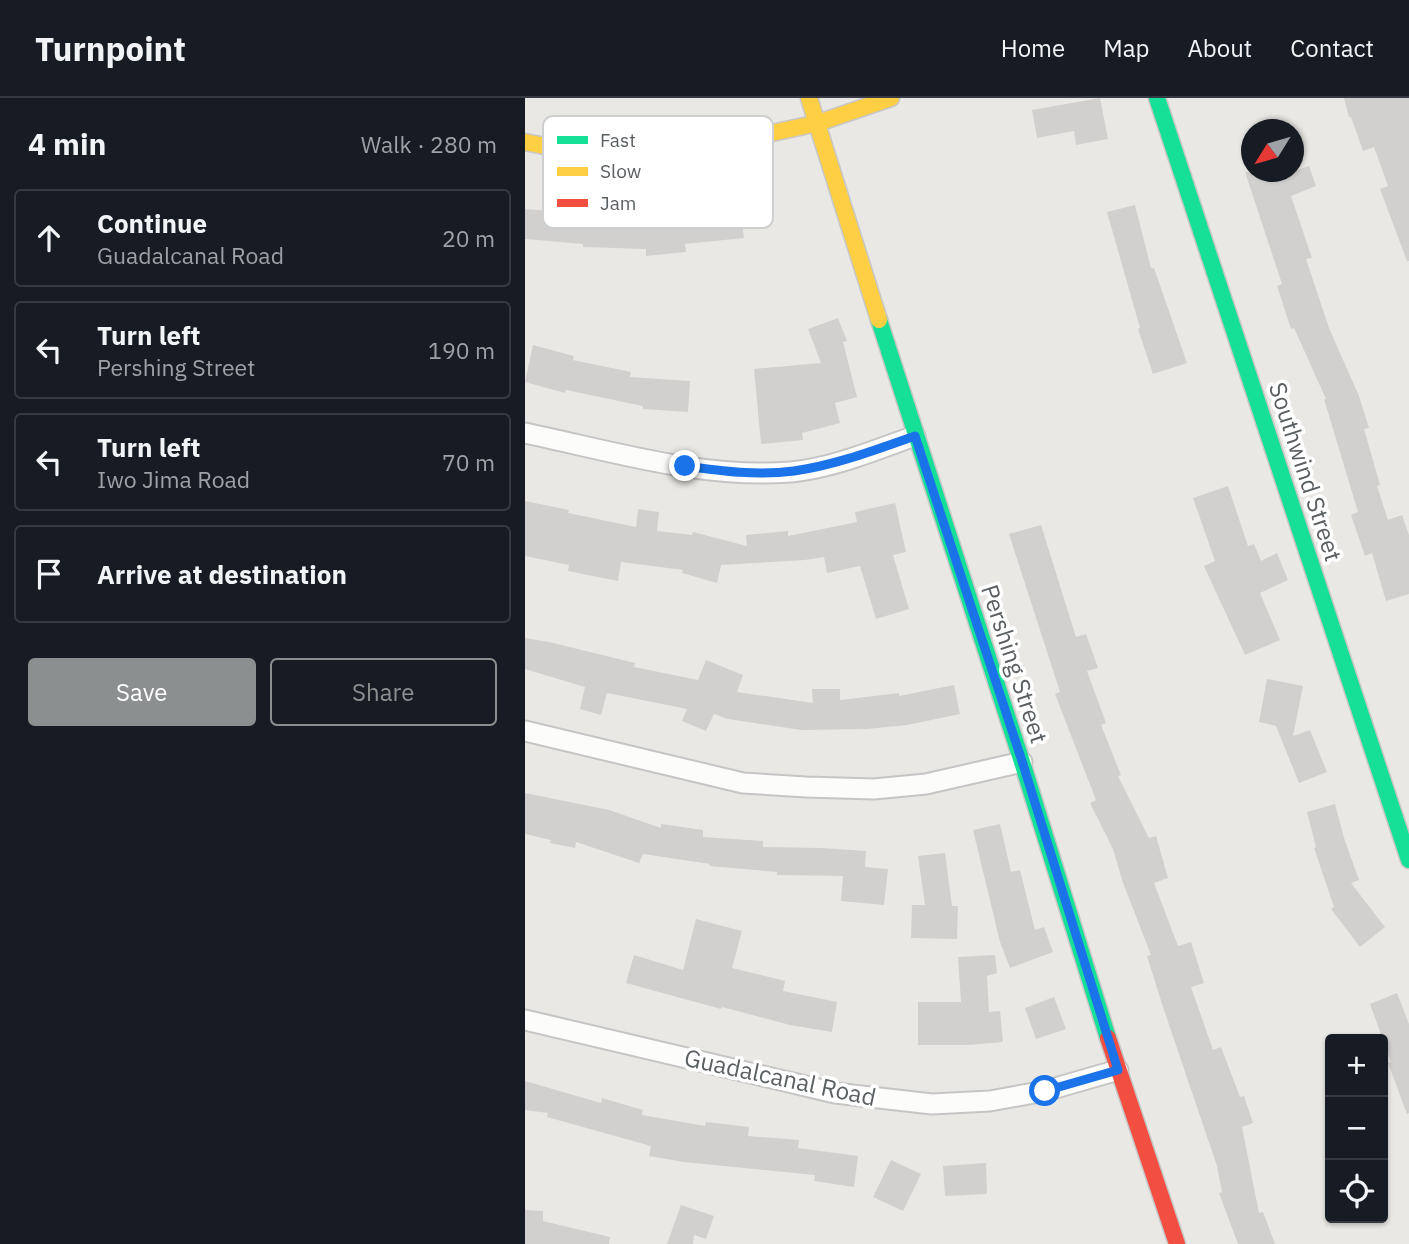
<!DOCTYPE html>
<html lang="en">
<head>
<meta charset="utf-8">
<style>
  body { margin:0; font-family:"IBM Plex Sans",sans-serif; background:#242831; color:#f1f3f6 }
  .controls { position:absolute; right:21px; bottom:21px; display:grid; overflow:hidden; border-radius:7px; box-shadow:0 2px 5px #0004 }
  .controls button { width:63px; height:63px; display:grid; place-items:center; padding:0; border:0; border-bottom:2px solid #363941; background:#171b24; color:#f1f3f6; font:35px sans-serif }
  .compass { position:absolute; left:716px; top:21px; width:63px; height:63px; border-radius:50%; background:#171b24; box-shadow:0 2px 5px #0004; rotate:233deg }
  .stop { position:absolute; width:21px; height:21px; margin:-16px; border:5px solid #1a73e8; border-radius:50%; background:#fff }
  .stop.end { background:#1a73e8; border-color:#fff; box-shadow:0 2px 7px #0008 }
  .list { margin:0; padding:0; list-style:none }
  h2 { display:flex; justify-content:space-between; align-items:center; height:91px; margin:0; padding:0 28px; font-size:30px }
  h2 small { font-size:23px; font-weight:400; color:#9ea1a6 }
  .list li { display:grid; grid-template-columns:46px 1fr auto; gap:21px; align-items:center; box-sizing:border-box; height:98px; margin:0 14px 14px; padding:0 14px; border:2px solid #363941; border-radius:7px }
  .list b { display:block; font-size:26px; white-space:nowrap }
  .list p { margin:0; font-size:23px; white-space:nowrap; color:#9ea1a6 }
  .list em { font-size:23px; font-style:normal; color:#9ea1a6 }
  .actions { display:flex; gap:14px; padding:21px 28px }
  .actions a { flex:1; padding:16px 0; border:2px solid #8c8f90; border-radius:7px; text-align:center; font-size:24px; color:#8c8f90 }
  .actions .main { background:#8c8f90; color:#fff }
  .icon { flex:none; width:38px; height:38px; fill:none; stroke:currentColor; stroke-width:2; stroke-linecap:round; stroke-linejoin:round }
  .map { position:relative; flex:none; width:884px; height:1146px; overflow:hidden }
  header { display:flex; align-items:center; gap:42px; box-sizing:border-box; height:98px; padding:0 35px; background:#171b24; border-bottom:2px solid #363941 }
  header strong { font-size:33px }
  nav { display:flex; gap:38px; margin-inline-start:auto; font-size:24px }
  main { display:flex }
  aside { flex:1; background:#171b24 }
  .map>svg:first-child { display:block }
  .building { fill:#d2d0ce }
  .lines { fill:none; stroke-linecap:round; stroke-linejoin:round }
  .street-casing { stroke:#c5c5c5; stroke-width:23 }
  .fast-casing { stroke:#c6c7c6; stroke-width:19 }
  .slow-casing { stroke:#c6c7c6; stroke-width:19 }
  .jam-casing { stroke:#c6c7c6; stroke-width:19 }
  .street { stroke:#fcfcfb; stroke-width:19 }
  .fast { stroke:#16e098; stroke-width:16 }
  .slow { stroke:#ffcf43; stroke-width:16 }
  .jam { stroke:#f24e42; stroke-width:16 }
  .route { stroke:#1a73e8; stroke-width:9 }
  .labels { text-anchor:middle; stroke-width:7; stroke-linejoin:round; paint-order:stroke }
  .street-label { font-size:24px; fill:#5a5f62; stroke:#fff }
  .key { fill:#fff; stroke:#cecfd0; stroke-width:2 }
  .key-label { font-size:19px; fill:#5a5f62 }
</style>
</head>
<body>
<header>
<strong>Turnpoint</strong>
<nav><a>Home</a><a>Map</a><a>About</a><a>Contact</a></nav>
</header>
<main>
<aside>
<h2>4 min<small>Walk · 280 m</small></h2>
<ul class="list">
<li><svg class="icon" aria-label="ahead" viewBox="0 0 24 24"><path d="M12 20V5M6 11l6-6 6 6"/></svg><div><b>Continue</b><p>Guadalcanal Road</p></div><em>20 m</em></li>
<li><svg class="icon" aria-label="left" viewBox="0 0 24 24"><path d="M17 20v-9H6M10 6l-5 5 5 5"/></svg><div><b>Turn left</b><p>Pershing Street</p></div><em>190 m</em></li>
<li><svg class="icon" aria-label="left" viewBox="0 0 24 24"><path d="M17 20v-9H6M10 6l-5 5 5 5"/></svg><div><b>Turn left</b><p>Iwo Jima Road</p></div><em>70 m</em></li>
<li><svg class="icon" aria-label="arrive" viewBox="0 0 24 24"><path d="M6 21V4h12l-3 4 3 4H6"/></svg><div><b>Arrive at destination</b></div></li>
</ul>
<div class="actions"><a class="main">Save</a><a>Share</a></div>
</aside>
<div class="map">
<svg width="884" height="1146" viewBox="0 0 884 1146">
  <rect width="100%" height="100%" fill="#eae8e4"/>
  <path class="building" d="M 575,0 L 583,41 L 551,47 L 549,33 L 512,40 L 507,12 Z
    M 819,0 L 884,0 L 884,163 L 882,163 L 855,91 L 863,88 L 849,49 L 838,53 L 826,19 L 824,19 Z
    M 784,68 L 791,88 L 766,98 L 787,160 L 781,161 L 804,230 L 834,298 L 844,330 L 839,331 L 855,387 L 852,388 L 863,422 L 877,417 L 884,437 L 884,496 L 861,503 L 847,455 L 840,458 L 826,417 L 833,414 L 799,301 L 801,301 L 769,230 L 766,231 L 752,188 L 757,186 L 720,74 L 752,74 L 754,79 Z
    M 215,106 L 219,140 L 160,146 L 161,154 L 121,158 L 121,151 L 58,149 L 58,146 L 0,141 L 0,111 L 41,114 L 40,119 L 107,121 L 174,115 L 173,111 Z
    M 610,107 L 626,170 L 629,170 L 662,265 L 628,276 L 613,231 L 615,230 L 582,114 Z
    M 313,220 L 322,243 L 318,244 L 332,299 L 310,305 L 315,325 L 277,335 L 278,342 L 236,346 L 229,271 L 296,265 L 283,231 Z
    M 8,247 L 49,258 L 48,262 L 106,274 L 105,279 L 165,283 L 163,314 L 118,311 L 118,308 L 41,292 L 40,295 L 0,284 Z
    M 703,388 L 723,448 L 729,446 L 736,463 L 752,455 L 763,482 L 735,495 L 755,542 L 720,557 L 679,468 L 690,463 L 668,400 Z
    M 0,403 L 44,412 L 43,415 L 111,429 L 113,411 L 134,414 L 132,433 L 167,437 L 168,434 L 222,448 L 221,437 L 263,433 L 263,438 L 332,424 L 330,414 L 370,405 L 381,454 L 368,457 L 384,511 L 351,521 L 335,468 L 302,475 L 299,459 L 280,462 L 196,467 L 192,485 L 157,475 L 158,472 L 96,464 L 93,483 L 43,473 L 44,467 L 0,458 Z
    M 516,427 L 551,539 L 561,536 L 573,570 L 562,573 L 581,625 L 576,627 L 596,677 L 593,678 L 624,740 L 631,738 L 643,780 L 629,785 L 653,848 L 666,844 L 679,885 L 666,889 L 688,952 L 696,949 L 715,999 L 719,998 L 728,1025 L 717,1029 L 734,1115 L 738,1114 L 750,1146 L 713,1146 L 694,1095 L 697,1094 L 692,1068 L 638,909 L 622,858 L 626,857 L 598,785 L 588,751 L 565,705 L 571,702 L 530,596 L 535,594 L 484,436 Z
    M 0,540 L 24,544 L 110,565 L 109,569 L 173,582 L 181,562 L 218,577 L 212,594 L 288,605 L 287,591 L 315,591 L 315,602 L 374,595 L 374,598 L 429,587 L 435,616 L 382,627 L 342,631 L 276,632 L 203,621 L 189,616 L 181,633 L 157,623 L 162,611 L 82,595 L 76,617 L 55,611 L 60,589 L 0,571 Z
    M 742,581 L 778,588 L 768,638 L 785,632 L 802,674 L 774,685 L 751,628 L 734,624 Z
    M 0,695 L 84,712 L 136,730 L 136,726 L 178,732 L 178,739 L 238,743 L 238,749 L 297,750 L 341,753 L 340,769 L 363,771 L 359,807 L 316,803 L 318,778 L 252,777 L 252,774 L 184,768 L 185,766 L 118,756 L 114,765 L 51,744 L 50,750 L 25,745 L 26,742 L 0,736 Z
    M 810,706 L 819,740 L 834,782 L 826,785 L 860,829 L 835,849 L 806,811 L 809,809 L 789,750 L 791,749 L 782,714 Z
    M 475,726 L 486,774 L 495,772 L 510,832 L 519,829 L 528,854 L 485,870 L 475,844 L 448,732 Z
    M 420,755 L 427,808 L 433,808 L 432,841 L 386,840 L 387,807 L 400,807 L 393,758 Z
    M 171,821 L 217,833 L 207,870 L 260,883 L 258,893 L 312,904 L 307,934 L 265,927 L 197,909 L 196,911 L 101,885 L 109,857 L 158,872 Z
    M 470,857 L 472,875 L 462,878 L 464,914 L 475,913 L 478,944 L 442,947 L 393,947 L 393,904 L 436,904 L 433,859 Z
    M 872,895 L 884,926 L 884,1015 L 882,1016 L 863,965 L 866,964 L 845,906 Z
    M 529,899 L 541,931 L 511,941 L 500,910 Z
    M 0,983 L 76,1005 L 77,1000 L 118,1012 L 117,1017 L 180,1028 L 181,1024 L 224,1029 L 223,1038 L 274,1042 L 273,1050 L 333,1058 L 329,1089 L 289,1083 L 290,1077 L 159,1064 L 124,1058 L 126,1048 L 22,1019 L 23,1015 L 0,1012 Z
    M 366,1062 L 396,1076 L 378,1113 L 348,1099 Z
    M 461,1065 L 462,1096 L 420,1098 L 418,1068 Z
    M 156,1107 L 189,1118 L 181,1141 L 169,1137 L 168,1146 L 142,1146 Z
    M 0,1112 L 18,1113 L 18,1123 L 85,1139 L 84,1146 L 0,1146 Z"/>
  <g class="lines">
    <g class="street-casing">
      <path id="street" d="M 0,335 C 86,353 177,381 266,374 C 308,370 350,352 390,338
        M 0,633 L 218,685 L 281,689 L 349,691 L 401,686 L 497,664
        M 0,922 L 310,995 L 407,1006 L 465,1003 L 520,993 L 593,972"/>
    </g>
    <g class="fast-casing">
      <path id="fast" d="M 632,0 L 884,762
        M 354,222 L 497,664 L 583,940"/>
    </g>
    <g class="slow-casing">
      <path id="slow" d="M 284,0 L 354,222
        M 0,44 L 60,56 L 98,60 L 145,57 L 293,25 L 366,0"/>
    </g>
    <g class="jam-casing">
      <path id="jam" d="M 583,940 L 652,1146"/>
    </g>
    <use href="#street" class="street"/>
    <use href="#fast" class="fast"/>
    <use href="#slow" class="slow"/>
    <use href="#jam" class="jam"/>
  </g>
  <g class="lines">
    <path class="route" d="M 160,368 C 196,373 233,378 269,373 C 311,367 350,352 390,338 L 497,663 L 593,972 L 520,993"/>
  </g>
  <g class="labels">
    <g class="street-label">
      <text transform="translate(780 374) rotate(72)" y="8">Southwind Street</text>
      <text transform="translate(489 566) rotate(72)" y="8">Pershing Street</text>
      <text transform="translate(255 980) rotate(12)" y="8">Guadalcanal Road</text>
    </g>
  </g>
  <rect x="18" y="18" width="230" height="112" rx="10" class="key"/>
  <rect x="32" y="38" width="31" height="8" fill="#16e098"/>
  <rect x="32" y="69" width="31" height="9" fill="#ffcf43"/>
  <rect x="32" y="101" width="31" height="8" fill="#f24e42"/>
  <g class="key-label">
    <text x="75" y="49">Fast</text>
    <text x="75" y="80">Slow</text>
    <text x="75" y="112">Jam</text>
  </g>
</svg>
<div class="controls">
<button>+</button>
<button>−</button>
<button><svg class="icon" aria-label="locate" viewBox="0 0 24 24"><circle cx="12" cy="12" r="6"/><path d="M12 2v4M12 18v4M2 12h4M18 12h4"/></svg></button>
</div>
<svg class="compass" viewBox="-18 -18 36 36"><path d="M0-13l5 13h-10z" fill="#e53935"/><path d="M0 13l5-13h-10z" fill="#9ea1a6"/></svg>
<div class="stop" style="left:520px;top:993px"></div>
<div class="stop end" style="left:160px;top:368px"></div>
</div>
</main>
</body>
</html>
